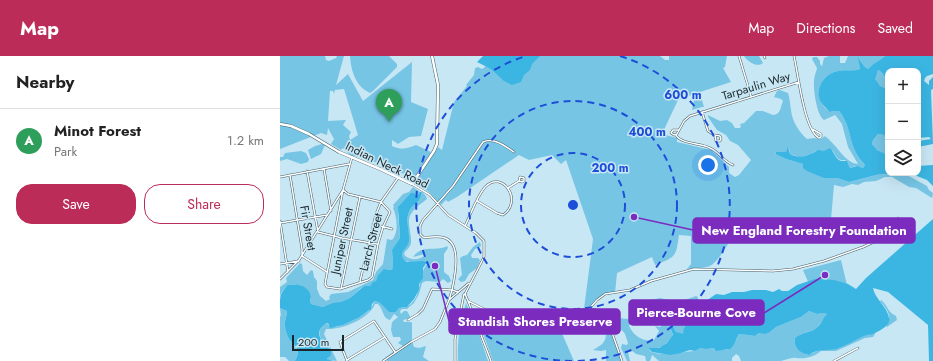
<!DOCTYPE html>
<html lang="en">
<head>
<meta charset="utf-8">
<style>
  body { margin:0; font-family:Jost,sans-serif; background:#f6f6f6; color:#222 }
  .controls { position:absolute; right:12px; top:12px; display:grid; overflow:hidden; border-radius:8px; box-shadow:0 4px 16px #0002 }
  .controls button { width:36px; height:36px; display:grid; place-items:center; padding:0; border:0; border-bottom:1px solid #e0e0e0; background:#fff; color:#222; font:20px sans-serif }
  .scale { position:absolute; left:12px; bottom:10px; width:52px; box-sizing:border-box; padding-left:4px; border:2px solid #1b262b; border-top:0; font-size:11px; line-height:14px; white-space:nowrap; color:#1b262b; -webkit-text-stroke:3px #c8e7f4; paint-order:stroke }
  .you { position:absolute; left:428px; top:109px; width:14px; height:14px; margin:-10px; border:3px solid #fff; border-radius:50%; background:#1a73e8; box-shadow:0 0 0 6px #1a73e833 }
  .badge { display:grid; place-items:center; width:26px; height:26px; border-radius:50%; background:#bb2c58; color:#fff; font-size:13px; font-weight:700 }
  .pin { position:absolute; translate:-50% -33px; filter:drop-shadow(0 1px 2px #0008) }
  .pin::after { content:''; position:absolute; top:21px; width:14px; height:12px; background:inherit; clip-path:polygon(0 0,100% 0,50% 100%) }
  .list { margin:0; padding:0; list-style:none }
  h2 { display:flex; justify-content:space-between; align-items:center; height:52px; margin:0; padding:0 16px; font-size:17px }
  h2 small { font-size:13px; font-weight:400; color:#767676 }
  .list li { display:grid; grid-template-columns:26px 1fr auto; gap:12px; align-items:center; box-sizing:border-box; height:64px; padding:0 16px; border-top:1px solid #e0e0e0 }
  .list b { display:block; font-size:15px; white-space:nowrap }
  .list p { margin:0; font-size:13px; white-space:nowrap; color:#767676 }
  .list em { font-size:13px; font-style:normal; color:#767676 }
  .actions { display:flex; gap:8px; padding:12px 16px }
  .actions a { flex:1; padding:9px 0; border:1px solid #bb2c58; border-radius:16px; text-align:center; font-size:14px; color:#bb2c58 }
  .actions .main { background:#bb2c58; color:#fff }
  .icon { flex:none; width:22px; height:22px; fill:none; stroke:currentColor; stroke-width:2; stroke-linecap:round; stroke-linejoin:round }
  .map { position:relative; flex:none; width:653px; height:305px; overflow:hidden }
  header { display:flex; align-items:center; gap:24px; box-sizing:border-box; height:56px; padding:0 20px; background:#bb2c58; color:#fff }
  header strong { font-size:19px }
  nav { display:flex; gap:22px; margin-inline-start:auto; font-size:14px }
  main { display:flex }
  aside { flex:1; background:#fff }
  .map>svg:first-child { display:block }
  .green { fill:#77c5e5; fill-rule:evenodd }
  .water { fill:#3bb6e3; fill-rule:evenodd }
  .lines { fill:none; stroke-linecap:round; stroke-linejoin:round }
  .street-casing { stroke:#435e69; stroke-width:2.5 }
  .secondary-casing { stroke:#435e69; stroke-width:3.5 }
  .street { stroke:#fff; stroke-width:1.5 }
  .secondary { stroke:#fff; stroke-width:2.5 }
  .ring { fill:none; stroke:#1d4ed8; stroke-width:2; stroke-dasharray:7 5 }
  .labels { text-anchor:middle; stroke-width:3; stroke-linejoin:round; paint-order:stroke }
  .street-label { font-size:12px; fill:#1b262b; stroke:#c8e7f4 }
  .centre { fill:#1d4ed8; stroke:#c8e7f4; stroke-width:2 }
  .ring-label { font-size:12px; text-anchor:middle; font-weight:bold; fill:#1d4ed8; stroke:#c8e7f4; stroke-width:3; stroke-linejoin:round; paint-order:stroke }
  .leader { fill:none; stroke:#7b2cbf; stroke-width:1.5 }
  .callout-dot { fill:#7b2cbf; stroke:#c8e7f4; stroke-width:1.5 }
  .callout { fill:#7b2cbf; stroke:#7b2cbf; stroke-width:1.5 }
  .callout-label { font-size:13px; text-anchor:middle; font-weight:bold; fill:#fff }
</style>
</head>
<body>
<header>
<strong>Map</strong>
<nav><a>Map</a><a>Directions</a><a>Saved</a></nav>
</header>
<main>
<aside>
<h2>Nearby<small></small></h2>
<ul class="list">
<li><span class="badge" style="background:#2e9e5b">A</span><div><b>Minot Forest</b><p>Park</p></div><em>1.2 km</em></li>
</ul>
<div class="actions"><a class="main">Save</a><a>Share</a></div>
</aside>
<div class="map">
<svg width="653" height="305" viewBox="0 0 653 305">
  <rect width="100%" height="100%" fill="#c8e7f4"/>
  <path class="green" d="M 0,0 L 45,0 L 46,4 L 49,5 L 56,2 L 57,0 L 64,0 L 56,29 L 68,18 L 83,45 L 132,6 L 131,46 L 148,53 L 141,80 L 129,81 L 118,88 L 112,84 L 112,90 C 122,94 126,93 136,89 L 151,96 L 135,121 L 118,116 L 108,110 L 75,100 L 71,100 L 63,92 L 61,94 L 51,88 L 54,83 L 48,72 L 47,79 L 41,77 L 0,93 ZM 64,33 L 78,79 L 70,84 L 69,80 L 71,76 L 63,69 L 66,64 L 48,65 L 50,35 L 53,35 L 54,38 L 55,34 Z
    M 70,0 L 109,0 L 117,8 L 117,11 L 93,35 L 90,37 C 75,30 71,14 70,0 Z
    M 217,0 L 380,0 L 385,4 L 389,4 L 389,0 L 447,0 L 445,11 L 443,12 L 451,26 L 417,37 L 422,44 L 424,51 L 422,51 L 412,54 L 414,44 L 411,39 L 398,44 L 382,78 L 397,82 L 397,86 L 431,94 L 449,111 L 449,117 L 455,121 L 459,119 L 471,104 L 458,89 L 450,85 L 446,79 L 437,74 L 428,61 L 428,59 L 440,65 L 447,64 L 452,67 L 455,72 L 460,72 L 461,70 L 460,68 L 464,67 L 476,55 L 483,55 L 493,59 C 501,58 500,52 503,45 L 501,43 L 494,41 L 497,35 L 500,34 L 508,37 C 510,43 510,48 511,54 C 512,65 519,76 527,83 L 534,82 L 541,83 L 545,80 L 546,81 C 557,89 565,107 578,108 L 568,91 L 562,68 L 556,60 L 555,59 L 544,64 C 537,60 533,33 534,25 C 534,20 536,17 537,12 L 532,3 L 533,1 L 537,1 L 540,5 L 540,8 L 542,10 L 544,2 L 549,0 L 560,0 L 560,7 L 565,7 L 568,0 L 605,0 C 599,5 593,7 588,13 L 584,10 L 579,2 L 580,13 C 571,16 566,13 558,15 C 546,17 539,28 540,39 C 540,47 545,53 551,56 L 554,55 L 559,55 C 573,71 568,93 585,109 L 583,112 L 575,110 L 570,112 L 568,107 L 565,104 C 558,105 556,101 553,95 L 536,95 L 529,99 L 520,101 L 510,98 L 509,92 L 505,97 L 495,97 L 506,103 L 523,108 L 534,117 L 547,121 L 557,122 L 569,126 L 600,118 L 627,119 L 647,130 L 649,134 L 653,137 L 652,142 L 636,132 L 629,131 L 612,121 L 605,121 L 596,125 L 584,126 L 578,129 L 572,128 L 563,131 L 554,129 L 550,175 L 514,172 L 487,180 L 483,179 L 453,179 C 448,188 437,209 427,211 C 420,213 413,212 407,213 L 411,208 L 411,180 L 399,179 C 396,201 396,201 375,209 L 372,201 L 337,217 L 335,237 L 321,240 L 308,252 L 304,253 L 313,183 L 286,104 L 281,108 L 272,99 L 249,104 L 239,99 L 177,141 L 168,146 L 166,144 L 161,149 L 149,136 L 135,127 L 158,91 L 162,94 L 174,46 L 187,30 L 186,29 L 194,19 L 195,12 L 198,11 L 202,13 L 213,5 Z
    M 464,0 L 479,0 L 483,7 C 477,12 468,6 464,0 Z
    M 598,14 C 605,17 607,25 605,32 L 600,30 L 594,23 Z
    M 598,78 L 604,79 L 606,82 L 608,81 L 608,99 L 597,94 L 592,88 L 593,84 Z
    M 42,88 L 45,89 L 41,98 L 31,103 L 28,94 L 35,90 Z
    M 21,95 L 26,97 L 29,103 L 28,106 L 21,108 L 7,103 L 0,105 L 0,101 L 3,101 L 5,97 Z
    M 133,131 L 140,136 L 137,140 L 136,138 L 130,139 L 121,148 L 118,158 L 120,182 L 112,195 L 113,209 L 112,214 L 105,213 L 99,218 L 96,225 L 90,230 L 84,230 L 81,232 L 70,242 L 62,246 L 43,251 L 31,248 L 30,245 L 31,243 L 15,228 C 7,229 3,233 0,240 L 0,231 L 7,226 L 6,222 L 20,207 L 22,208 L 23,215 L 27,219 L 31,214 L 33,215 L 34,221 L 37,225 L 37,233 L 40,240 L 46,245 L 50,243 L 49,241 L 51,238 L 68,236 L 93,224 L 96,216 L 103,208 L 107,183 L 112,184 C 119,176 117,161 113,152 L 114,151 L 113,149 L 123,138 L 129,136 Z
    M 142,136 L 146,140 L 147,143 C 141,148 135,151 131,158 C 126,165 132,178 131,187 C 130,192 127,193 124,197 L 125,200 C 133,205 138,204 146,199 L 145,198 L 133,201 C 142,188 156,196 167,190 L 168,192 L 164,198 L 164,216 L 169,220 L 171,225 L 168,227 L 163,223 L 160,226 L 146,225 L 142,227 L 139,238 L 134,247 L 127,253 L 122,253 L 120,255 L 121,258 L 124,255 L 127,255 L 131,262 L 123,264 L 124,266 L 131,266 L 132,267 L 132,285 L 134,291 L 139,292 L 146,290 L 143,301 L 149,305 L 107,305 L 105,302 L 113,296 L 114,298 L 123,292 L 123,290 L 118,287 L 121,284 L 120,281 L 113,281 L 111,274 L 112,266 L 118,261 L 114,258 L 110,264 C 102,262 104,254 98,248 L 95,248 C 89,263 61,274 46,273 L 44,278 L 57,305 L 48,304 L 49,292 C 40,284 34,275 47,266 L 48,269 L 56,271 L 63,269 L 76,263 L 89,255 L 95,245 L 100,247 L 109,256 L 116,256 L 119,252 C 121,252 125,252 128,250 C 143,241 137,220 147,208 C 140,207 113,208 124,194 C 126,190 129,185 129,180 C 128,172 126,163 129,156 C 133,146 140,149 142,136 Z
    M 200,186 L 201,190 L 195,193 L 191,199 L 192,202 L 198,202 L 200,204 L 197,212 L 189,218 L 185,225 L 181,226 L 178,223 L 182,219 L 180,202 L 183,200 L 187,199 L 193,191 Z
    M 561,204 L 567,229 L 529,228 L 523,214 Z
    M 416,240 L 418,241 L 417,248 L 411,261 L 405,261 L 391,249 L 389,250 L 406,263 L 406,269 L 404,272 L 404,278 L 402,279 L 396,276 L 392,268 L 390,271 L 393,280 C 385,289 381,294 368,292 L 371,296 C 390,301 398,296 415,295 C 417,294 418,292 420,292 C 424,292 429,293 433,292 L 434,294 L 447,294 L 457,283 L 459,278 L 475,280 L 479,277 L 490,276 L 496,271 L 521,261 L 529,255 L 537,258 L 543,257 L 547,258 C 542,263 541,269 535,273 C 528,277 522,276 515,282 C 513,292 520,296 528,299 L 542,293 L 559,292 L 585,279 L 595,277 L 595,278 L 593,281 L 585,282 L 556,295 L 541,295 C 534,301 526,303 516,302 C 512,301 506,304 501,305 C 488,305 474,305 461,305 L 459,300 L 456,298 L 452,302 L 452,305 L 379,305 L 372,299 L 370,305 L 366,305 L 365,300 L 356,298 L 351,294 L 348,296 L 350,305 L 347,305 L 341,292 L 342,288 L 347,289 L 348,287 L 345,278 L 342,274 L 339,276 L 337,274 L 334,273 L 338,262 L 348,263 L 357,255 L 363,253 L 370,244 L 380,242 L 394,245 L 402,245 ZM 380,251 L 387,255 C 388,261 384,268 380,271 L 375,270 C 374,257 369,267 376,252 ZM 364,260 L 370,264 L 379,275 L 374,284 L 372,285 C 361,284 354,280 349,270 L 353,263 Z
    M 601,244 C 607,248 608,257 616,260 L 617,264 L 607,271 L 606,270 C 613,261 607,253 600,245 Z
    M 186,247 L 197,272 L 208,305 L 178,305 C 177,285 180,267 186,247 Z
    M 0,252 L 7,255 C 7,261 4,265 5,271 C 6,274 7,281 9,283 C 15,292 22,291 15,305 L 9,305 L 5,301 L 0,301 L 0,261 L 1,259 Z
    M 194,253 C 221,261 247,262 274,259 L 294,305 L 213,305 Z
    M 319,265 L 331,274 L 341,305 L 326,305 L 326,294 L 321,295 L 313,294 C 320,290 326,287 326,278 C 322,275 321,271 317,268 Z"/>
  <path class="water" d="M 203,0 L 260,0 L 252,8 L 250,14 L 244,19 L 241,26 L 232,29 L 224,25 L 211,13 L 197,6 Z
    M 605,0 L 653,0 L 653,18 L 647,20 L 645,22 L 644,25 L 649,29 L 649,25 L 653,21 L 653,33 L 652,33 L 651,35 L 653,88 L 638,91 L 638,85 L 651,83 L 649,81 L 638,82 L 638,15 L 608,15 L 608,81 L 606,82 L 604,79 L 598,78 L 593,84 L 592,88 L 597,94 L 608,99 L 608,117 L 638,117 L 638,110 L 653,109 L 653,130 L 647,124 L 637,120 L 616,118 L 600,118 L 569,126 L 557,122 L 544,122 L 527,115 L 523,112 L 523,108 L 506,103 L 496,98 L 496,96 L 506,96 L 508,91 L 510,98 C 521,103 528,100 538,94 L 544,95 L 550,92 C 554,96 555,103 561,105 C 563,105 565,105 567,105 L 570,112 L 577,110 L 583,112 L 585,109 C 567,91 573,71 559,55 L 554,55 L 550,56 C 546,52 540,47 539,41 C 537,29 546,17 558,15 C 565,13 571,16 580,13 L 578,1 L 584,10 L 588,13 C 593,7 599,5 605,0 ZM 598,14 C 605,17 607,25 605,32 L 600,30 L 595,23 Z
    M 140,136 L 142,136 C 140,149 133,146 129,156 C 125,165 130,175 129,185 C 128,193 115,198 127,206 L 142,205 L 147,206 L 143,212 L 143,222 L 139,228 L 139,234 L 134,243 L 127,251 L 119,252 L 116,256 L 109,256 L 100,247 L 95,245 L 92,248 L 91,253 L 78,262 L 63,269 L 50,272 L 48,267 L 46,267 C 31,279 44,285 51,295 L 51,299 L 47,303 L 53,305 L 15,305 C 22,291 15,291 9,283 C 7,280 6,275 5,271 C 4,265 7,261 7,255 L 0,252 C 0,239 0,238 8,229 C 12,229 15,228 18,229 C 26,230 33,237 30,245 L 31,248 L 43,251 L 53,247 L 61,246 L 70,242 L 84,230 L 90,230 L 93,226 L 96,225 L 98,219 L 104,213 L 112,214 L 113,209 L 112,194 L 120,182 L 118,151 L 131,137 L 134,137 L 137,140 Z
    M 653,163 L 653,305 L 649,305 L 648,269 L 608,236 L 593,232 C 595,243 607,250 609,262 C 610,264 609,268 606,270 C 604,272 596,277 593,278 C 590,279 587,278 584,280 C 575,284 566,290 556,293 C 546,295 538,292 529,299 C 520,297 513,292 515,282 C 522,276 529,277 535,273 C 542,269 542,262 547,258 L 543,257 L 537,258 L 529,255 L 521,261 L 496,271 L 490,276 L 485,278 L 479,277 L 475,280 L 459,278 L 453,290 L 450,293 L 436,295 L 433,292 L 427,293 L 420,292 L 415,295 L 410,294 L 401,297 L 390,299 L 372,296 L 368,292 L 379,292 L 387,287 L 393,279 L 390,271 L 392,268 L 396,276 L 403,278 L 404,272 L 406,269 L 406,265 L 411,266 L 420,262 L 426,245 L 436,238 L 444,239 L 452,236 L 464,236 L 472,234 L 486,234 L 493,236 L 499,233 L 502,235 L 508,235 L 517,229 L 535,223 L 554,224 L 568,228 L 576,233 L 586,222 Z"/>
  <g class="lines">
    <g class="street-casing">
      <path id="street" d="M 459,0 L 471,40
        M 484,0 L 485,2
        M 514,0 C 518,17 524,74 539,82 L 541,81 L 541,78 L 532,73
        M 422,56 L 428,75 L 434,79 L 440,80 L 441,83 L 440,85 L 436,85 L 435,80
        M 398,74 L 393,74 L 391,77 L 394,79 L 397,78 L 404,65 L 410,60 L 519,26
        M 396,79 C 400,88 422,87 430,92 C 439,96 443,105 453,109
        M 44,113 L 51,155
        M 27,115 L 38,176 L 62,182 L 97,188
        M 10,119 L 22,193 L 22,200 L 47,216
        M 0,121 L 69,108
        M 132,128 L 150,139 L 168,159 L 196,177 L 204,185 L 204,201 L 185,238 L 188,245 L 212,257 L 240,259 L 261,258 L 309,253 L 316,254 L 330,271 L 342,305
        M 228,132 L 239,125 L 242,126 L 244,125 L 244,122 L 240,121 L 239,125
        M 63,134 L 68,138 L 101,146 L 110,156 L 103,171 L 98,188 L 92,221 L 88,224 L 60,233 L 47,231 L 45,228 Z
        M 0,165 L 8,216
        M 0,167 L 47,159
        M 93,168 L 112,173
        M 185,170 C 191,158 196,142 205,131 C 222,113 244,145 223,159 L 217,157 L 197,145
        M 0,208 L 19,205
        M 0,223 L 19,204 L 63,134 L 72,101
        M 80,225 L 96,158 L 101,146 L 118,122
        M 61,233 L 80,141
        M 178,236 L 172,234 C 175,220 182,188 165,182 C 157,179 150,182 143,181 L 140,178 L 140,170 L 143,164 L 173,130 L 203,86 C 214,81 225,90 234,96
        M 188,245 L 211,305
        M 309,253 L 317,244 L 325,238 L 350,234 L 371,225 L 414,213 L 493,215 L 513,213 L 544,205 L 583,191 L 598,184 L 612,173 L 618,162
        M 128,264 L 138,258 L 143,253 L 152,233 L 172,234 L 169,244
        M 67,304 L 105,281
        M 67,305 L 60,286 L 94,265 L 115,296
        M 103,305 L 131,286 L 155,273 L 160,266 L 169,244 L 189,227
        M 175,305 L 175,283 L 184,238
        M 554,305 L 578,292"/>
    </g>
    <g class="secondary-casing">
      <path id="secondary" d="M 0,68 L 11,70 L 29,78 L 59,96 L 100,113 L 132,128 L 154,95 L 157,88 L 158,29 L 152,0"/>
    </g>
    <use href="#street" class="street"/>
    <use href="#secondary" class="secondary"/>
  </g>
  <g class="ring">
    <circle cx="293" cy="149" r="52"/>
    <circle cx="293" cy="149" r="104"/>
    <path d="M292 305A156 156 0 0 1 246 0M340 0A156 156 0 0 1 294 305"/>
  </g>
  <g class="labels">
    <g class="street-label">
      <text transform="translate(476 30) rotate(-17)" y="4">Tarpaulin Way</text>
      <text transform="translate(107 109) rotate(26)" y="4">Indian Neck Road</text>
      <text transform="translate(28 172) rotate(80)" y="4">Fir Street</text>
      <text transform="translate(62 185) rotate(-78)" y="4">Juniper Street</text>
      <text transform="translate(91 186) rotate(-75)" y="4">Larch Street</text>
    </g>
  </g>
  <circle cx="293" cy="149" r="6" class="centre"/>
  <g class="ring-label">
    <text x="403" y="43">600 m</text>
    <text x="367" y="80">400 m</text>
    <text x="330" y="116">200 m</text>
  </g>
  <path class="leader" d="M354 161L413 174M545 219L484 257M155 210L169 265"/>
  <g class="callout-dot">
    <circle cx="354" cy="161" r="4"/>
    <circle cx="545" cy="219" r="4"/>
    <circle cx="155" cy="210" r="4"/>
  </g>
  <g class="callout">
    <rect x="413" y="162" width="222" height="25" rx="4"/>
    <rect x="349" y="244" width="135" height="25" rx="4"/>
    <rect x="169" y="253" width="171" height="25" rx="4"/>
  </g>
  <g class="callout-label">
    <text x="524" y="179">New England Forestry Foundation</text>
    <text x="416" y="261">Pierce-Bourne Cove</text>
    <text x="255" y="270">Standish Shores Preserve</text>
  </g>
</svg>
<div class="controls">
<button>+</button>
<button>−</button>
<button><svg class="icon" aria-label="layers" viewBox="0 0 24 24"><path d="M12 4l9 5-9 5-9-5zM3 14l9 5 9-5"/></svg></button>
</div>
<div class="scale">200 m</div>
<div class="you"></div>
<div class="pin badge" style="left:109px;top:66px;background:#2e9e5b">A</div>
</div>
</main>
</body>
</html>
